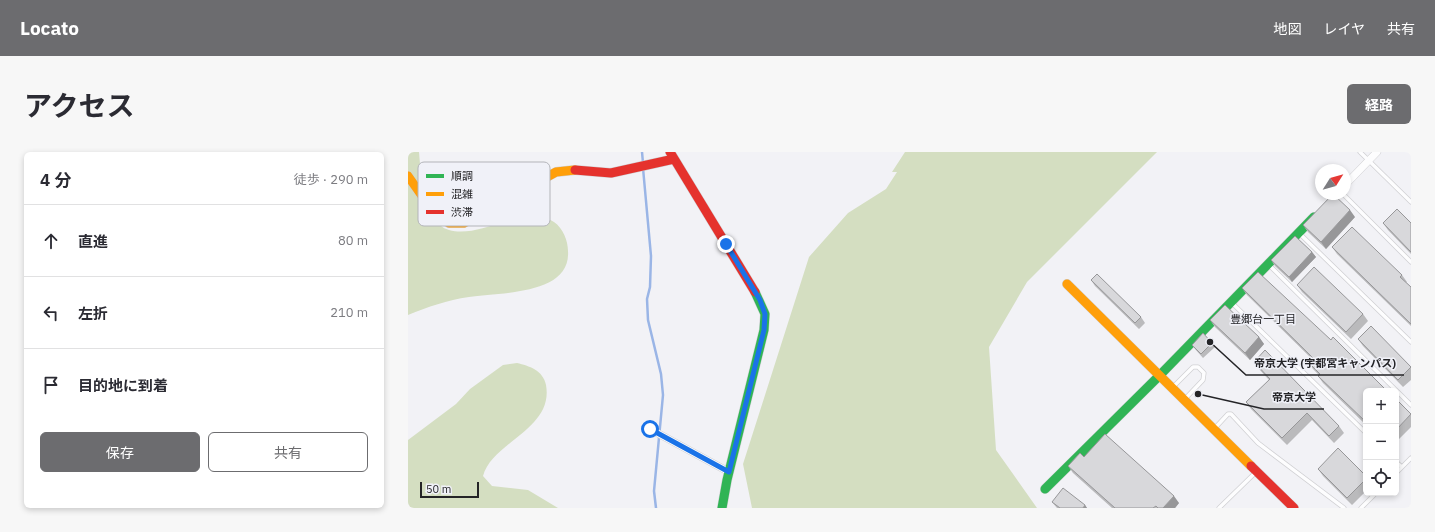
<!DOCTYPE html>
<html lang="ja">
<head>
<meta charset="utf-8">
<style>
  body { margin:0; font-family:"IBM Plex Sans","Noto Sans JP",sans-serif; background:#f7f7f7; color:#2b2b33 }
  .controls { position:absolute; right:12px; bottom:12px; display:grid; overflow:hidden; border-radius:6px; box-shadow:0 2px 6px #0003 }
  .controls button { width:36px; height:36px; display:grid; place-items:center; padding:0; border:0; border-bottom:1px solid #e1e1e2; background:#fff; color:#2b2b33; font:20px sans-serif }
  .compass { position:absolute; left:907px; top:12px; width:36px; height:36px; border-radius:50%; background:#fff; box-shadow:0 2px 6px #0003; rotate:53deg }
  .scale { position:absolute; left:12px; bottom:10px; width:59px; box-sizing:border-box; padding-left:4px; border:2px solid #242427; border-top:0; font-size:11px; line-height:14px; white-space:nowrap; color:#242427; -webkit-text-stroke:3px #f0f1f8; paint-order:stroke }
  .stop { position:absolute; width:12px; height:12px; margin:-9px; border:3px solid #1a73e8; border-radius:50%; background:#fff }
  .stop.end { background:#1a73e8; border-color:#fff; box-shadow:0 1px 4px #0008 }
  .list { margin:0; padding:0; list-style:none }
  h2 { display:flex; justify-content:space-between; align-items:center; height:52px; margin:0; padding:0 16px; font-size:17px }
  h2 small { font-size:13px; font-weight:400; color:#7c7c81 }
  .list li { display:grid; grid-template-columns:26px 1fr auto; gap:12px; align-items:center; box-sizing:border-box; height:72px; padding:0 16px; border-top:1px solid #e1e1e2 }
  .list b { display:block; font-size:15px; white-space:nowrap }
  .list em { font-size:13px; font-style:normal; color:#7c7c81 }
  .actions { display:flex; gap:8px; padding:12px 16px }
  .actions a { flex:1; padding:9px 0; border:1px solid #6c6c6f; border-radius:6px; text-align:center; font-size:14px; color:#6c6c6f }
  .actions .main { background:#6c6c6f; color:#fff }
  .icon { flex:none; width:22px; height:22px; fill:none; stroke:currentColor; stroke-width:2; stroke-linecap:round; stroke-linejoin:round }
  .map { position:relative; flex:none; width:1003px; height:356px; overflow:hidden; border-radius:6px }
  header { display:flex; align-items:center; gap:24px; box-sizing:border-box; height:56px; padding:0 20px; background:#6c6c6f; color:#fff }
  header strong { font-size:19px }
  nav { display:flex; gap:22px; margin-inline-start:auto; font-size:14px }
  .intro { display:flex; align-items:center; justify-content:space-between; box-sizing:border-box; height:96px; padding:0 24px }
  h1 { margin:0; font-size:28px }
  .button { padding:10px 18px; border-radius:6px; background:#6c6c6f; color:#fff; font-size:14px; font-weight:700 }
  main { display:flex; gap:24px; padding:0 24px }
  aside { flex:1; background:#fff; border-radius:6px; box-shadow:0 2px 6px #0003 }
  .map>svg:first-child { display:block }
  .green { fill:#d4dec1 }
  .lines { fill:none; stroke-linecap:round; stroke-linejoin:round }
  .stream { stroke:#9ab5e6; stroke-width:2.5 }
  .lane-casing { stroke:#d0d0d3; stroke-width:5 }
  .street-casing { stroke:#d0d0d3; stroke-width:8 }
  .fast-casing { stroke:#d0d0d3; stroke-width:10 }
  .slow-casing { stroke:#d0d0d3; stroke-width:10 }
  .jam-casing { stroke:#d0d0d3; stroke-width:10 }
  .lane { stroke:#fdfdfe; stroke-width:3.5 }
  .street { stroke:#fdfdfe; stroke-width:7 }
  .fast { stroke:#30b455; stroke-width:9 }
  .slow { stroke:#ff9f0a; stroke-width:9 }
  .jam { stroke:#e5322d; stroke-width:9 }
  .wall { fill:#bababc }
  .shaded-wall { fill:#979799 }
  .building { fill:#d8d8db; stroke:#979799 }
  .route { stroke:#1a73e8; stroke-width:5 }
  .labels { text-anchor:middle; stroke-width:3; stroke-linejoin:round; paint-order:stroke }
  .neighbourhood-label { font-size:11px; fill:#242427; stroke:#f0f1f8 }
  .key { fill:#f0f1f8; stroke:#b3b4b9; stroke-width:1 }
  .key-label { font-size:11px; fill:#242427 }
  .leader { fill:none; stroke:#242427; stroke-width:1.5 }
  .callout-dot { fill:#242427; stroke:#f0f1f8; stroke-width:1.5 }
  .callout-label { font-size:11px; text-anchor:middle; font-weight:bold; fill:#242427; stroke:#f0f1f8; stroke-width:3; stroke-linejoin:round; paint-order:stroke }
</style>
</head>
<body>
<header>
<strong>Locato</strong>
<nav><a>地図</a><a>レイヤ</a><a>共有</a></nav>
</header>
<div class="intro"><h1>アクセス</h1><a class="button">経路</a></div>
<main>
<aside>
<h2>4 分<small>徒歩 · 290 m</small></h2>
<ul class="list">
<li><svg class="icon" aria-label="ahead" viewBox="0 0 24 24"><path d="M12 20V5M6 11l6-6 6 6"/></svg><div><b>直進</b></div><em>80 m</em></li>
<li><svg class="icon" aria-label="left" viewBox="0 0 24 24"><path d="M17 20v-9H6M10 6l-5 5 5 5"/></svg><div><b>左折</b></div><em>210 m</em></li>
<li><svg class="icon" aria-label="arrive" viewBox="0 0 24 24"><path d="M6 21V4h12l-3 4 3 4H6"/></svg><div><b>目的地に到着</b></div></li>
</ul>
<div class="actions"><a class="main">保存</a><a>共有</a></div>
</aside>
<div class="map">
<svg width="1003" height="356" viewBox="0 0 1003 356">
  <rect width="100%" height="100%" fill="#f2f2f6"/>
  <path class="green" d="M 0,0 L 11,0 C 13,22 15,71 41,78 C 58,83 79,75 95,70 C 115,64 126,58 146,70 C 155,76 160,89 160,99 C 163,144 90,140 61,145 C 39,148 20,155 0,163 Z
    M 497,0 L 749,0 L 619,130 L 581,195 L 588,298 L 629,356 L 344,356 L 335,312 L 401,105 L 440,61 L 478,37 L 489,20 L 484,20 Z
    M 109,211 C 121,214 135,218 138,233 C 146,277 84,290 75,324 L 84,334 L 120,338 L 150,356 L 0,356 L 0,288 L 48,252 L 62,237 L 95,213 Z"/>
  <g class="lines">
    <path class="stream" d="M 234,0 L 235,11
      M 235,16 L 243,104 L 242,135 L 239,147 L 240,168 L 253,222 L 255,243 L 246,339 L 248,356"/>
    <g class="lane-casing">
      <path id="lane" d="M 952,0 L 1003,50
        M 935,42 L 1003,110
        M 891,81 L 1003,190
        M 861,113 L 1003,253
        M 824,151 L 958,281
        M 765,235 L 785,215 L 790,215 L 796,221 L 795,228 L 776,248
        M 807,276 L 820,262 L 823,262 L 850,291 L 936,356
        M 988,310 L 994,315
        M 988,321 L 1003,306
        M 811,356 L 848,320
        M 953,356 L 968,341"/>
    </g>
    <g class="street-casing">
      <path id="street" d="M 937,33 L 969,0
        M 242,277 L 321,320"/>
    </g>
    <g class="fast-casing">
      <path id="fast" d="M 637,337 L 752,223 L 906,65
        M 314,356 L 319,328 L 356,178 L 357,162 L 347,140"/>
    </g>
    <g class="slow-casing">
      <path id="slow" d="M 0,24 L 26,61 L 41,71 L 56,71 L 148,20 L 167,18
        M 659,132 L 843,314"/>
    </g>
    <g class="jam-casing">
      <path id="jam" d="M 262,0 L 347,140
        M 167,18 L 203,21 L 266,7
        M 843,314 L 886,356"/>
    </g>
    <use href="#lane" class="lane"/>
    <use href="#street" class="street"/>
    <use href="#fast" class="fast"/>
    <use href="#slow" class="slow"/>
    <use href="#jam" class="jam"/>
  </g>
  <path class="wall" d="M 947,65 L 918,97 L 900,80 L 895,73 Z
    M 975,71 L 1003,71 L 1003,102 L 980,78 Z
    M 924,95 L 994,123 L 999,130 L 998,130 L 1003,135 L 1003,174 L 929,102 Z
    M 904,100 L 908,105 L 884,130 L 867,114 L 863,108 Z
    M 683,128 L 733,165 L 737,171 L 731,177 L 687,134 Z
    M 889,133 L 955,162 L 960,169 L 943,187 L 894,140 Z
    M 834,136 L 958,239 L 958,273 L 915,231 L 910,224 L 911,223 L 905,217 L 900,210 L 904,207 L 839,143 Z
    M 802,168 L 851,185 L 856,192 L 842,208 L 807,175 Z
    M 950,187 L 1003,215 L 1003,228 L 995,235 L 955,194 Z
    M 804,191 L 807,195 L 795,206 L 787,197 L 784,193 Z
    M 846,210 L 931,274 L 936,281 L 926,291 L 904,268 L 879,293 L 843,257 L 838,250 L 861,228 L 851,217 Z
    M 988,247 L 1003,262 L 1003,275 L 988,290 Z
    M 676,305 L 771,351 L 767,356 L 704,356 L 665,321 L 660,314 Z
    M 910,317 L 958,324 L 958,339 L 944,353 L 915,324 Z
    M 644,350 L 677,353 L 679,356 L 649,356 Z"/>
  <path class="shaded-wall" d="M 942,58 L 947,65 L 918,97 L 913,90 Z
    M 904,100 L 908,105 L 884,130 L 881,125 Z
    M 851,185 L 856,192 L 842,208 L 837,201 Z
    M 766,344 L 771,351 L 767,356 L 755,356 Z
    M 677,353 L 679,356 L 675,356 Z"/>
  <path class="building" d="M 925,42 L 942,58 L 913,90 L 895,73 Z
    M 989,57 L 1003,71 L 1003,100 L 975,71 Z
    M 944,75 L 994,123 L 992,125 L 1003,135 L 1003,172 L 924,95 Z
    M 887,84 L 904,100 L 881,125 L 863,108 Z
    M 906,115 L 955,162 L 938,180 L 889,133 Z
    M 850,120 L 923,188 L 925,185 L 979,239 L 958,239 L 958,270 L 910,224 L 912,222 L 900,210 L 905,206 L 834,136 Z
    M 689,122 L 733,165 L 727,171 L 683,128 Z
    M 817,153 L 851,185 L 837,201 L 802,168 Z
    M 963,174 L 1003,215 L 990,228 L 950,187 Z
    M 795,181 L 804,191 L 793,202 L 784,193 Z
    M 857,198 L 931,274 L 921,284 L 899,261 L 874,286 L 838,250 L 862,227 L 846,210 Z
    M 988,247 L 1003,262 L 988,278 Z
    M 697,282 L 766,344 L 755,356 L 750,356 L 748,354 L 745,356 L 707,356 L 660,314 L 672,301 L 676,305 Z
    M 930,296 L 958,324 L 958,327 L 939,346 L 910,317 Z
    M 655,336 L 677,353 L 675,356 L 652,356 L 644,350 Z"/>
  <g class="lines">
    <path class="route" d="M 242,277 L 321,320 L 356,178 L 357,162 L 352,148 L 318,92"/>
  </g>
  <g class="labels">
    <g class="neighbourhood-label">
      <text x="855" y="171">豊郷台一丁目</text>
    </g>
  </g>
  <rect x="10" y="10" width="132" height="64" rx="6" class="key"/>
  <rect x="18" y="22" width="18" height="4" fill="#30b455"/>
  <rect x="18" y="40" width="18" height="4" fill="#ff9f0a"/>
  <rect x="18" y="58" width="18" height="4" fill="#e5322d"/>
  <g class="key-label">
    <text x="43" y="28">順調</text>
    <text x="43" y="46">混雑</text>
    <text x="43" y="64">渋滞</text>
  </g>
  <path class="leader" d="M802 190L838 223H996M790 242L856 257H916"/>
  <g class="callout-dot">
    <circle cx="802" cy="190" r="4"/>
    <circle cx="790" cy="242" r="4"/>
  </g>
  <g class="callout-label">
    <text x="917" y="215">帝京大学 (宇都宮キャンパス)</text>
    <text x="886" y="249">帝京大学</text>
  </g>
</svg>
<div class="controls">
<button>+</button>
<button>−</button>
<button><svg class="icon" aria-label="locate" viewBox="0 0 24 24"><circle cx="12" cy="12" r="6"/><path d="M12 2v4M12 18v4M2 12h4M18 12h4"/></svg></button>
</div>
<svg class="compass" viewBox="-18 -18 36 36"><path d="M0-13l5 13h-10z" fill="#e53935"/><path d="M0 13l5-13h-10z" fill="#7c7c81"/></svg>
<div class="scale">50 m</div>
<div class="stop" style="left:242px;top:277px"></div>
<div class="stop end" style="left:318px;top:92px"></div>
</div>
</main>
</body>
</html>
